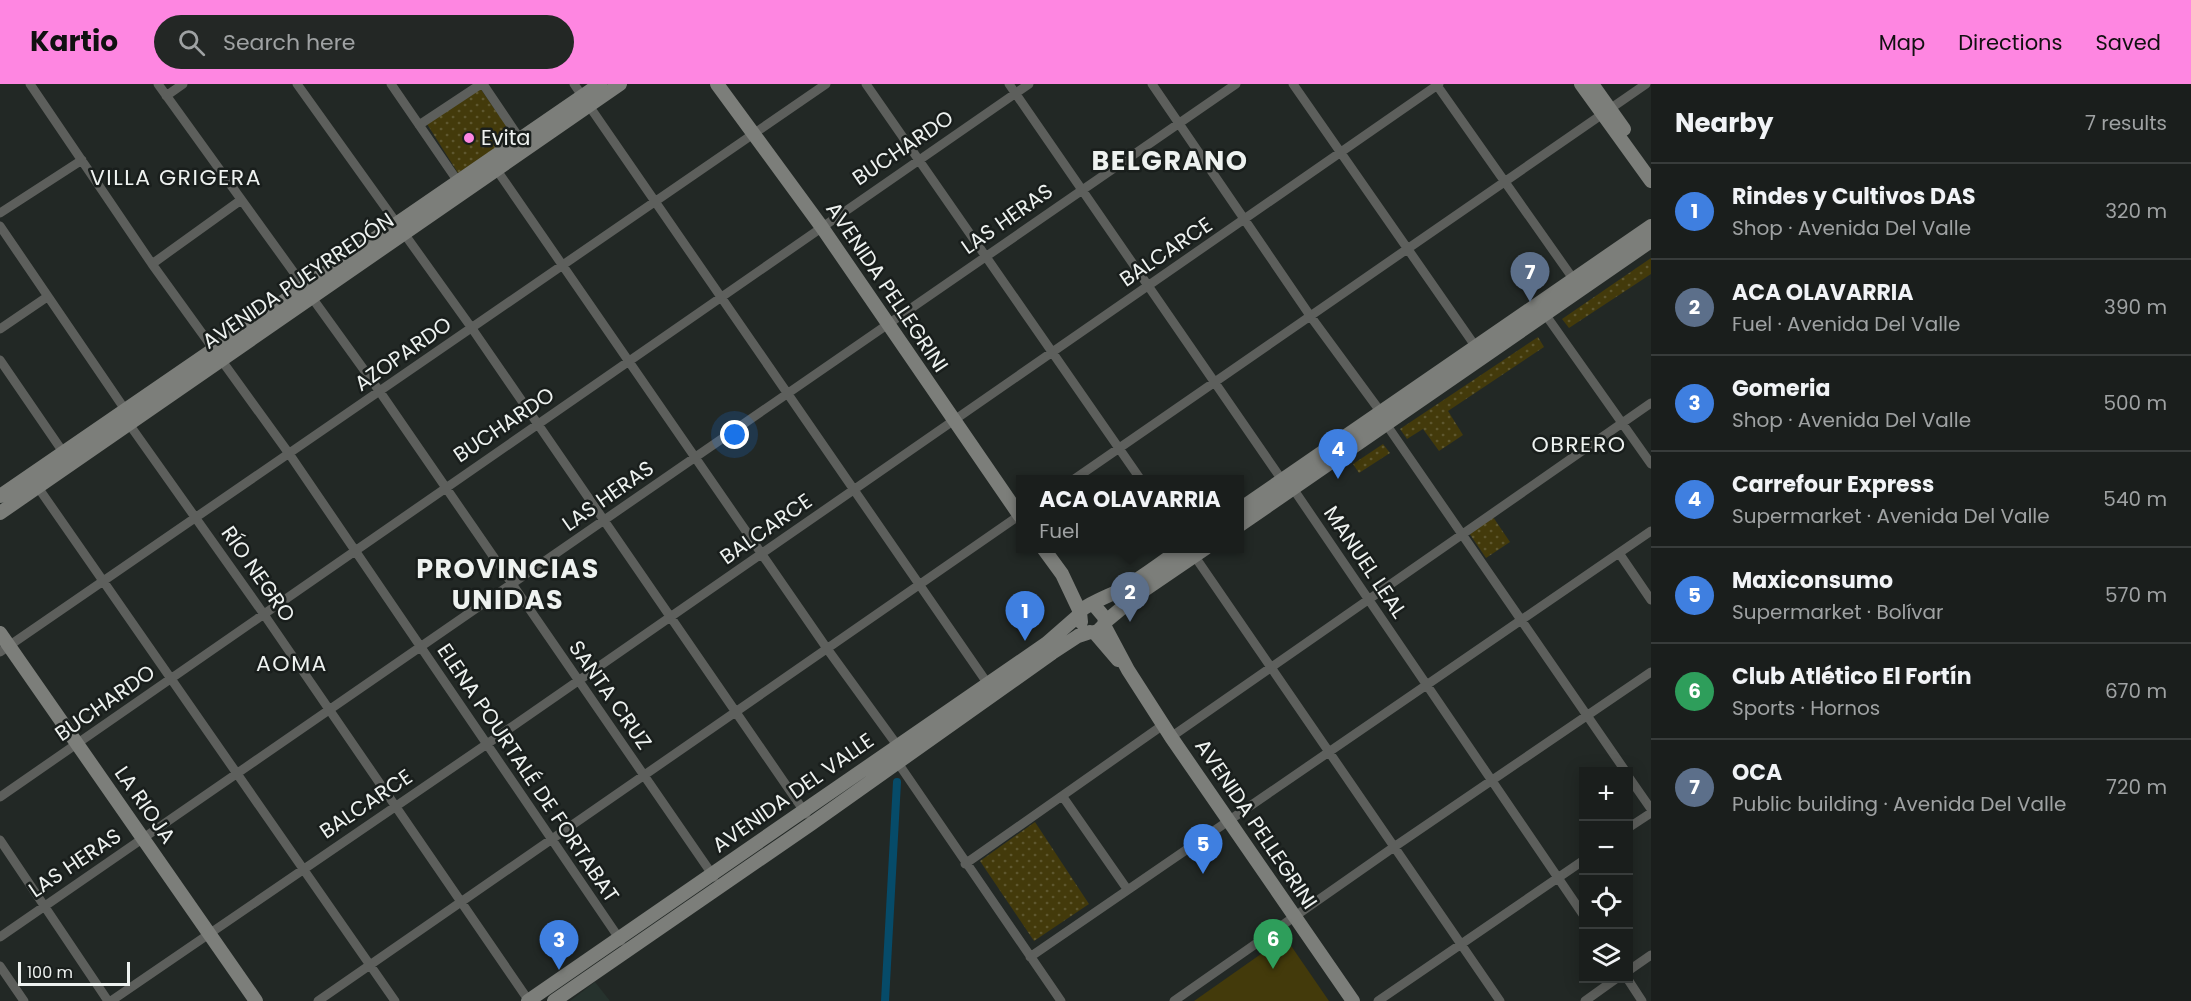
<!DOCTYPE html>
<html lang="en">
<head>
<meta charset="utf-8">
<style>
  body { margin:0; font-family:Poppins,sans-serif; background:#232725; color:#f1f3f6 }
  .controls { position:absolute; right:18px; bottom:18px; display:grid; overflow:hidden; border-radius:0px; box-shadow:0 3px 15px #0003 }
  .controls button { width:54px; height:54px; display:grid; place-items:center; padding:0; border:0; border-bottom:2px solid #383c3b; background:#1a1e1c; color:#f1f3f6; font:30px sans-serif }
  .scale { position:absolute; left:18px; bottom:15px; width:112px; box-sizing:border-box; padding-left:6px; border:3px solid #eef2f0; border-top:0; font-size:16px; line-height:21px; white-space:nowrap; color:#eef2f0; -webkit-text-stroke:4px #191e1c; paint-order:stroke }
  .you { position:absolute; left:735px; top:351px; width:21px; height:21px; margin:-15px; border:4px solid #fff; border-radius:50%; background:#1a73e8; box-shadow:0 0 0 9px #1a73e833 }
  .badge { display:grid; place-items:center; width:39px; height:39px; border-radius:50%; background:#fe86e1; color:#fff; font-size:20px; font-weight:700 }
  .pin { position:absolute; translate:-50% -50px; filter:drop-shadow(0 2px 3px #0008) }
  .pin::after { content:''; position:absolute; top:32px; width:21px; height:18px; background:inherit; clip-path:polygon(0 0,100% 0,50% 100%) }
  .popup { position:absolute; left:1016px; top:391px; width:228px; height:78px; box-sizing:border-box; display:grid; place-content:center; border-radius:0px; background:#1a1e1c; filter:drop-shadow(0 2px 4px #0005); font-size:20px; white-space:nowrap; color:#9fa2a3 }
  .popup b { font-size:22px; color:#f1f3f6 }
  .popup::after { content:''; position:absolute; left:50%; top:100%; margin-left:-12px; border:12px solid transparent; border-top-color:#1a1e1c }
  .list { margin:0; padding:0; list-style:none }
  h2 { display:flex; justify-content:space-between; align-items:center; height:78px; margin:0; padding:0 24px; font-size:26px }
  h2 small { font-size:20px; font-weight:400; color:#9fa2a3 }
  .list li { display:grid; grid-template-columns:39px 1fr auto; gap:18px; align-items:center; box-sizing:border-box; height:96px; padding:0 24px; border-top:2px solid #383c3b }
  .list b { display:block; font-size:22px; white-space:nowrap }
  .list p { margin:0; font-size:20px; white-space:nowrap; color:#9fa2a3 }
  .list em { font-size:20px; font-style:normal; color:#9fa2a3 }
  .icon { flex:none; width:33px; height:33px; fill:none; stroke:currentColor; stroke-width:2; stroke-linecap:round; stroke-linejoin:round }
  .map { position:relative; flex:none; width:1651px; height:917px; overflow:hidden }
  header { display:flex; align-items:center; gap:36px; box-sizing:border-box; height:84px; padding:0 30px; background:#fe86e1; color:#111 }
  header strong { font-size:28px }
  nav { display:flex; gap:33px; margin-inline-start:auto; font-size:21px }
  .search { width:420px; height:54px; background:#232725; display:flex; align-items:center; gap:15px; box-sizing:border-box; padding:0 21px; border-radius:33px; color:#9fa2a3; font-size:22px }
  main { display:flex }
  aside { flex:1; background:#1a1e1c }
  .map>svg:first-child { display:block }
  .built { fill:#26322d }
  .grass { fill:url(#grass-dots) }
  .pitch { fill:#433a0b }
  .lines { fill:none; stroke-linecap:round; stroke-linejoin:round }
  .canal { stroke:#064b69; stroke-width:8 }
  .street { stroke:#5d5f5c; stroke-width:9 }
  .secondary { stroke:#7c7e7a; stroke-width:14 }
  .poi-dot { fill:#fe86e1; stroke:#191e1c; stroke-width:2 }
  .labels { text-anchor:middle; stroke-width:5; stroke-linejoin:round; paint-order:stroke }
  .poi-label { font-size:21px; fill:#eef2f0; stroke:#191e1c; text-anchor:start }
  .street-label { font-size:21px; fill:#eef2f0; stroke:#191e1c }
  .neighbourhood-label { font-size:22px; letter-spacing:1.5px; fill:#eef2f0; stroke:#191e1c }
  .district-label { font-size:27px; font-weight:bold; letter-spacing:1.5px; fill:#eef2f0; stroke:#191e1c }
</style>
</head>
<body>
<header>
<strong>Kartio</strong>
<div class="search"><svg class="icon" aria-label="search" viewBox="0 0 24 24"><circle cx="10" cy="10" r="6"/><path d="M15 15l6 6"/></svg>Search here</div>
<nav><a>Map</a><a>Directions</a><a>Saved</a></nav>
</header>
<main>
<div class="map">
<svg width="1651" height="917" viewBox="0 0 1651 917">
  <defs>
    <pattern id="grass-dots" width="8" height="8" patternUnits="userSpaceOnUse" patternTransform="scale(1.5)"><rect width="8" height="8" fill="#433a0b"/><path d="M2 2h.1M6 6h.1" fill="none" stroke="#5e572f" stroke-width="1.8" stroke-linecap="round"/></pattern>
  </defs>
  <rect width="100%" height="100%" fill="#222825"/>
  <path class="built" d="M 595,898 L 610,917 L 570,917 Z"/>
  <path class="grass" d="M 480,4 L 514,53 L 458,89 L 427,40 Z
    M 1651,174 L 1651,190 L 1569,244 L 1562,235 Z
    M 1538,253 L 1544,263 L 1448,327 L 1463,351 L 1439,367 L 1423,345 L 1407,355 L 1400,345 Z
    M 1383,360 L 1390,369 L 1359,389 L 1353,380 Z
    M 1493,433 L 1510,458 L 1486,474 L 1469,449 Z
    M 1035,738 L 1089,820 L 1034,857 L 980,777 Z"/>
  <path class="pitch" d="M 1285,853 L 1329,917 L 1194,917 Z"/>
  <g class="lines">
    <path class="canal" d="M 885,917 L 897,698"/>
    <path class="street" d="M 30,0 L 152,180 L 290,371 L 621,857
      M 158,0 L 380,308 L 714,793
      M 297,0 L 471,243 L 806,730
      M 391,0 L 461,102
      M 483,0 L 520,55
      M 574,0 L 990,603
      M 866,0 L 1141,396
      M 1009,0 L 1282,396 L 1292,403 L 1584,832
      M 1152,0 L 1311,233 L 1380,327 L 1386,340 L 1626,688
      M 1293,0 L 1478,266
      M 1436,0 L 1574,196
      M 166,12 L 183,0
      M 419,41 L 481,0
      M 494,82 L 828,566 L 897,661
      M 0,129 L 82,76
      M 0,142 L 126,327 L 129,340 L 263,529 L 529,917
      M 152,180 L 241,116
      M 1545,230 L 1651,380
      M 0,245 L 47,213
      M 0,276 L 63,368
      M 1073,396 L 1646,0
      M 35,399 L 395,917
      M 1189,464 L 1500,917
      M 1619,469 L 1651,516
      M 0,568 L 826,0
      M 1171,653 L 1651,319
      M 898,679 L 1061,917
      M 1628,692 L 1651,725
      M 0,713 L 1029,0
      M 1063,713 L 1127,805
      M 1628,744 L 1651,729
      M 0,756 L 108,917
      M 965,780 L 1163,641
      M 0,853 L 1236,0
      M 1030,873 L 1651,447
      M 0,882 L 24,917
      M 1628,887 L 1651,871
      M 1627,894 L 1642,917
      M 111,917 L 487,660 L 1439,0
      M 318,917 L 1020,431
      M 1174,917 L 1394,763 L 1651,588
      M 1378,917 L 1584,776
      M 1585,917 L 1617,894"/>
    <path class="secondary" d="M 717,0 L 821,142 L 1020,432
      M 1581,0 L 1651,97
      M 1592,0 L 1624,45
      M 0,412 L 600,0
      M 1240,425 L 1651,142
      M 0,429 L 620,0
      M 1240,441 L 1651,157
      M 1043,464 L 1062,490 L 1080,528
      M 1094,521 L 1105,534 L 1104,541 L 1098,547
      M 1081,538 L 1080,528 C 1086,520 1112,511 1124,504 C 1144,492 1163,478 1182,464
      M 1105,538 L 1140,509 L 1206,464
      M 1104,541 L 1128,586 L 1171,653 L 1353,917
      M 1094,548 L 1118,576
      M 0,549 L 256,917
      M 528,917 L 1047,559 L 1079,531
      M 554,917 L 811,740 L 1052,569 L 1078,552 L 1090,548"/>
  </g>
  <circle class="poi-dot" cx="469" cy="54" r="6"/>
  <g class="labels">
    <g class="poi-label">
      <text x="481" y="61">Evita</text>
    </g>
    <g class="street-label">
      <text transform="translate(903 64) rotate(-34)" y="7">BUCHARDO</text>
      <text transform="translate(1007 135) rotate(-35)" y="7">LAS HERAS</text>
      <text transform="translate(1166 168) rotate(-34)" y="7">BALCARCE</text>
      <text transform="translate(298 197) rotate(-34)" y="7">AVENIDA PUEYRREDÓN</text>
      <text transform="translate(887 203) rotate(56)" y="7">AVENIDA PELLEGRINI</text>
      <text transform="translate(403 270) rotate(-35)" y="7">AZOPARDO</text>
      <text transform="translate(504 341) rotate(-34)" y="7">BUCHARDO</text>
      <text transform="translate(608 412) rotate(-35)" y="7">LAS HERAS</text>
      <text transform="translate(766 445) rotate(-35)" y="7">BALCARCE</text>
      <text transform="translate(1365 478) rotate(56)" y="7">MANUEL LEAL</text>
      <text transform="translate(258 490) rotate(55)" y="7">RÍO NEGRO</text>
      <text transform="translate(610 611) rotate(55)" y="7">SANTA CRUZ</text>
      <text transform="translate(105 619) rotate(-35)" y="7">BUCHARDO</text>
      <text transform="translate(528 689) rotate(56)" y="7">ELENA POURTALÉ DE FORTABAT</text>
      <text transform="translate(793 709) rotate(-35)" y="7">AVENIDA DEL VALLE</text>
      <text transform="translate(366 720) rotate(-34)" y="7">BALCARCE</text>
      <text transform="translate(145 721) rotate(55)" y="7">LA RIOJA</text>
      <text transform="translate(1256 740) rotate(56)" y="7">AVENIDA PELLEGRINI</text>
      <text transform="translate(75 779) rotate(-34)" y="7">LAS HERAS</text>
    </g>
    <g class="neighbourhood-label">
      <text x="176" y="101">VILLA GRIGERA</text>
      <text x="1579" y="368">OBRERO</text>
      <text x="292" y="587">AOMA</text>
    </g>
    <g class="district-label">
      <text x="1170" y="86">BELGRANO</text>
      <text x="508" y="494">PROVINCIAS<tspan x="508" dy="31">UNIDAS</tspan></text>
    </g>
  </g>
</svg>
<div class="controls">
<button>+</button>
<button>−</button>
<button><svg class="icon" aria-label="locate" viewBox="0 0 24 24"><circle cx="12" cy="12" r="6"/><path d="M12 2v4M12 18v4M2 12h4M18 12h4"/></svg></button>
<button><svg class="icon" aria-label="layers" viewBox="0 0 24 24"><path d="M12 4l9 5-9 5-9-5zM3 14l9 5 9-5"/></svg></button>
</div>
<div class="scale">100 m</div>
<div class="you"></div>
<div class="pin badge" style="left:1025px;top:557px;background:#3f7fe0">1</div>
<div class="pin badge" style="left:1130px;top:538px;background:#5c6f8a">2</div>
<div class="popup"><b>ACA OLAVARRIA</b>Fuel</div>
<div class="pin badge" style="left:559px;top:886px;background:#3f7fe0">3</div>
<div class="pin badge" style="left:1338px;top:395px;background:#3f7fe0">4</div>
<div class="pin badge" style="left:1203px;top:790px;background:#3f7fe0">5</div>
<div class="pin badge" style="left:1273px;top:885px;background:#2e9e5b">6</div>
<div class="pin badge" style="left:1530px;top:218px;background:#5c6f8a">7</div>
</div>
<aside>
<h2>Nearby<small>7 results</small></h2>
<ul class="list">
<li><span class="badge" style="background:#3f7fe0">1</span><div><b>Rindes y Cultivos DAS</b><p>Shop · Avenida Del Valle</p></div><em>320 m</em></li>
<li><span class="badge" style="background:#5c6f8a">2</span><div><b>ACA OLAVARRIA</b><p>Fuel · Avenida Del Valle</p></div><em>390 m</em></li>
<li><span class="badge" style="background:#3f7fe0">3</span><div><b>Gomeria</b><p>Shop · Avenida Del Valle</p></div><em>500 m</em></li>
<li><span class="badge" style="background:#3f7fe0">4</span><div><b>Carrefour Express</b><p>Supermarket · Avenida Del Valle</p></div><em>540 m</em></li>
<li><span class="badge" style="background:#3f7fe0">5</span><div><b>Maxiconsumo</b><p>Supermarket · Bolívar</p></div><em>570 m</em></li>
<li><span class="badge" style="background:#2e9e5b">6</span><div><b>Club Atlético El Fortín</b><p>Sports · Hornos</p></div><em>670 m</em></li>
<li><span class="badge" style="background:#5c6f8a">7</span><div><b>OCA</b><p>Public building · Avenida Del Valle</p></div><em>720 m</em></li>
</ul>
</aside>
</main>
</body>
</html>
